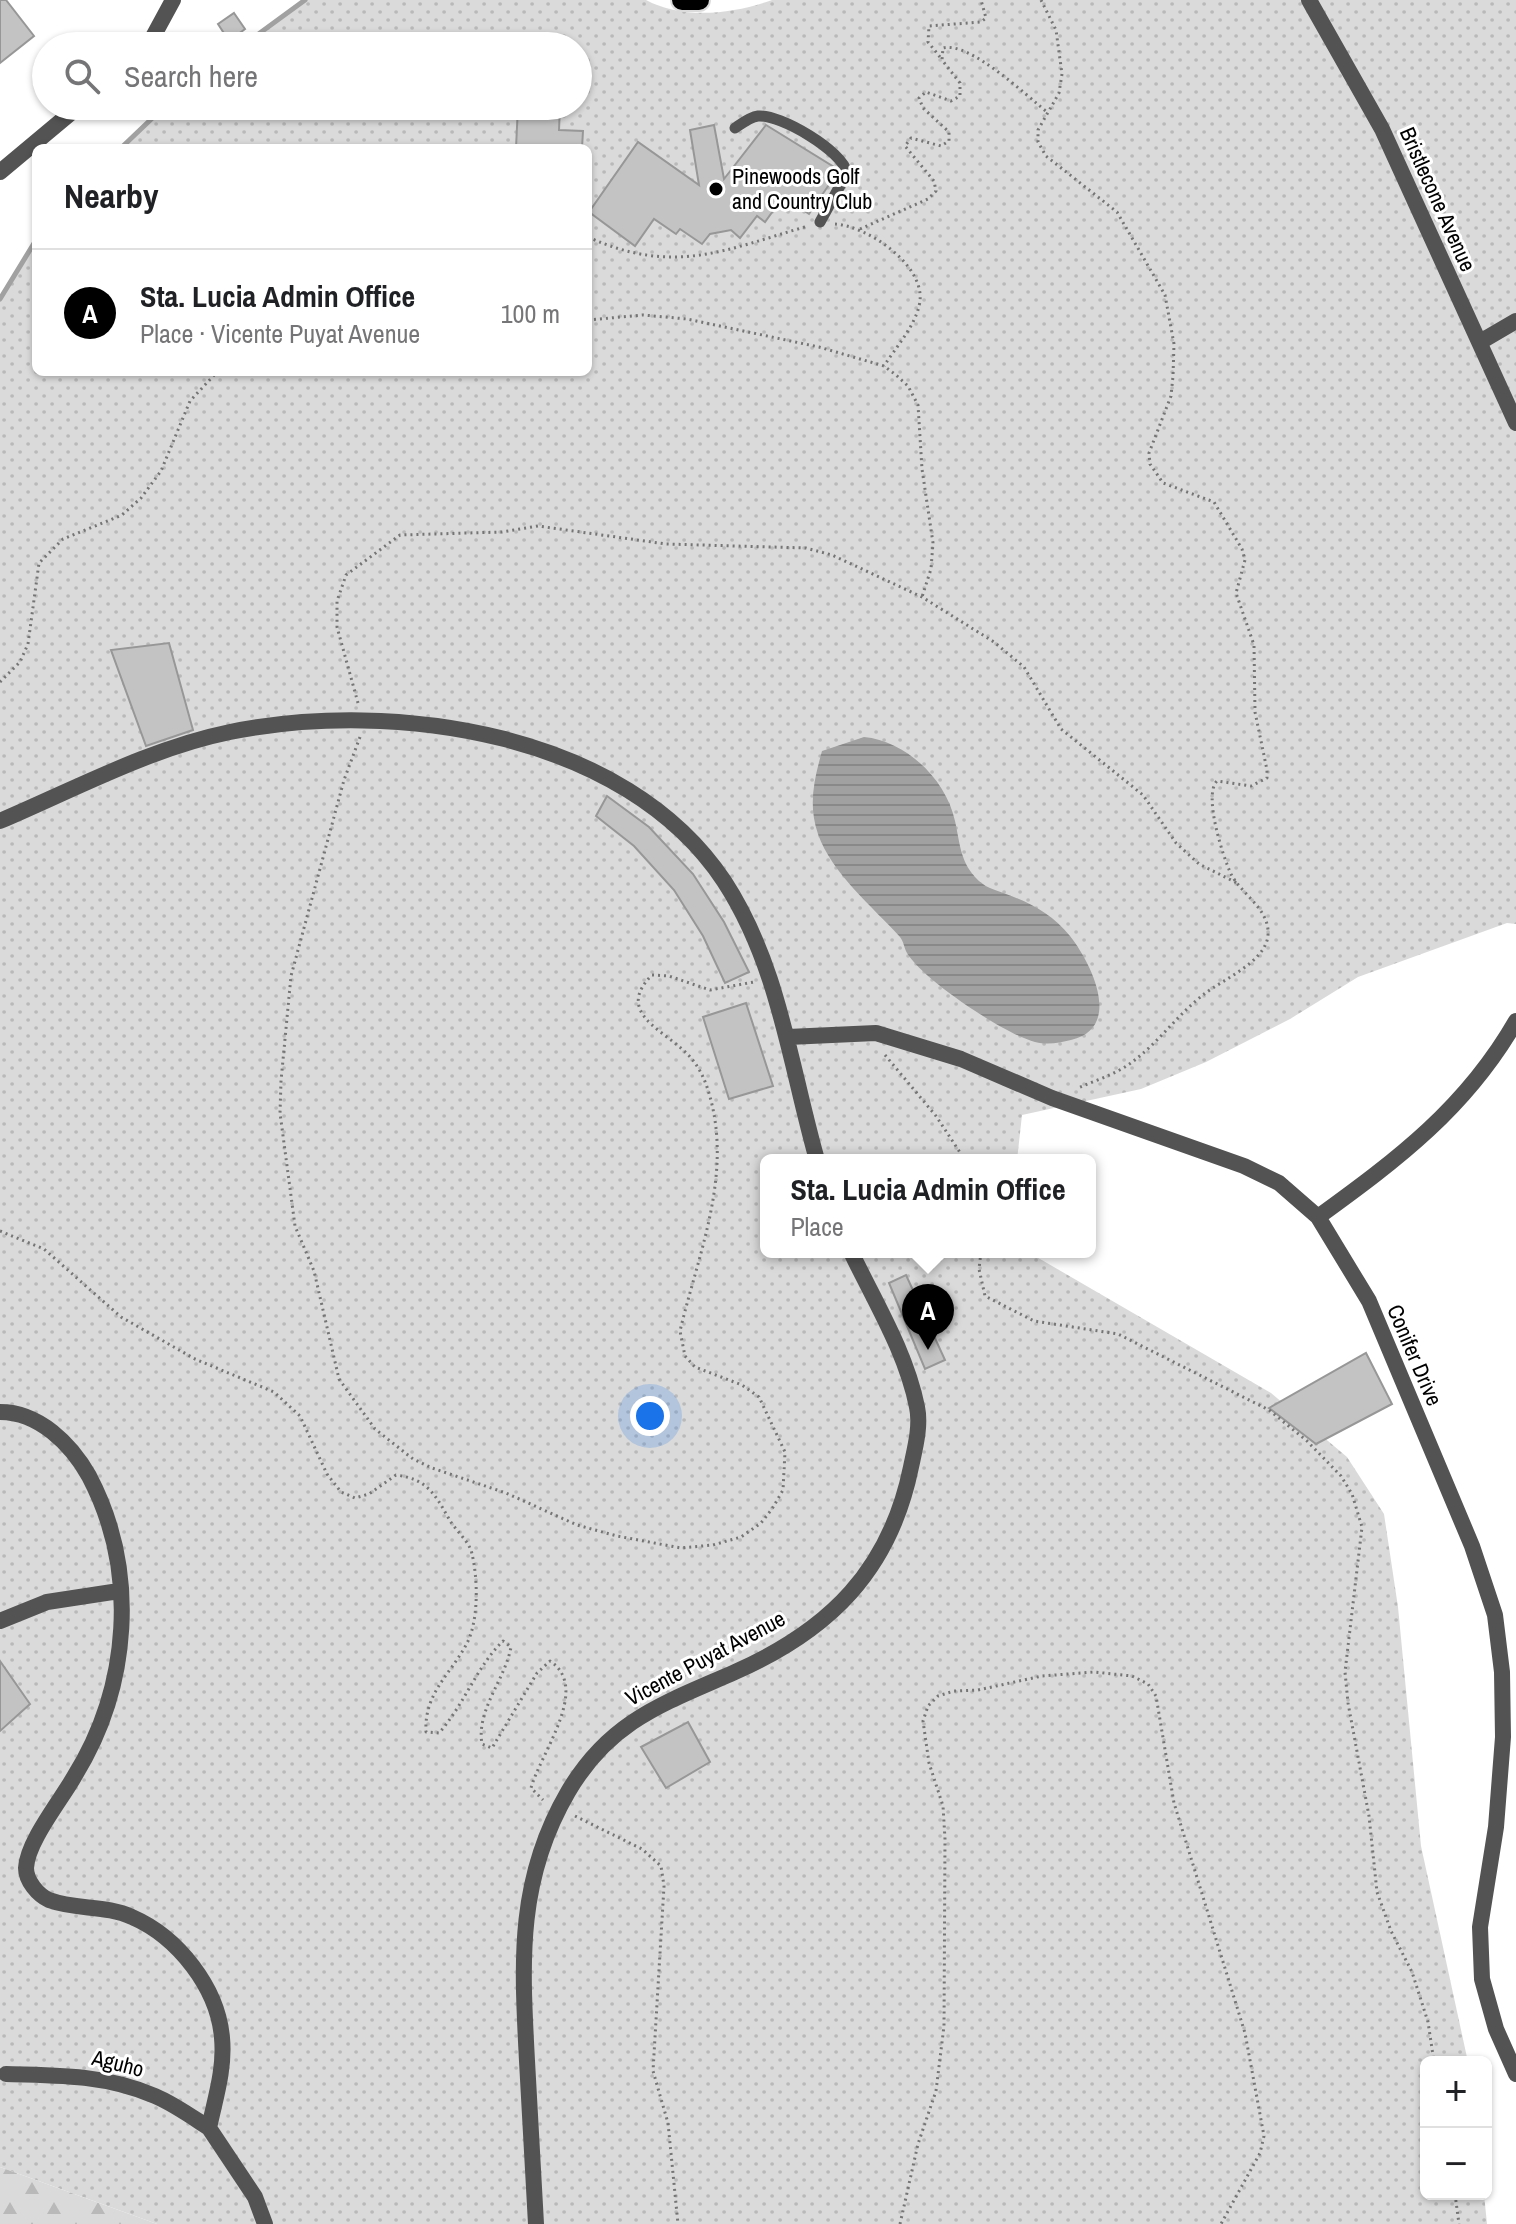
<!DOCTYPE html>
<html lang="en">
<head>
<meta charset="utf-8">
<style>
  body { margin:0; font-family:"Archivo Narrow",sans-serif; background:#f6f6f6; color:#202124 }
  .controls { position:absolute; right:24px; bottom:24px; display:grid; overflow:hidden; border-radius:12px; box-shadow:0 2px 6px #0004 }
  .controls button { width:72px; height:72px; display:grid; place-items:center; padding:0; border:0; border-bottom:2px solid #e0e0e0; background:#fff; color:#202124; font:40px sans-serif }
  .you { position:absolute; left:650px; top:1416px; width:28px; height:28px; margin:-20px; border:6px solid #fff; border-radius:50%; background:#1a73e8; box-shadow:0 0 0 12px #1a73e833 }
  .badge { display:grid; place-items:center; width:52px; height:52px; border-radius:50%; background:#000; color:#fff; font-size:26px; font-weight:700 }
  .pin { position:absolute; translate:-50% -66px; filter:drop-shadow(0 2px 4px #0008) }
  .pin::after { content:''; position:absolute; top:42px; width:28px; height:24px; background:inherit; clip-path:polygon(0 0,100% 0,50% 100%) }
  .popup { position:absolute; left:760px; top:1154px; width:336px; height:104px; box-sizing:border-box; display:grid; place-content:center; border-radius:12px; background:#fff; filter:drop-shadow(0 2px 6px #0005); font-size:26px; white-space:nowrap; color:#757577 }
  .popup b { font-size:30px; color:#202124 }
  .popup::after { content:''; position:absolute; left:50%; top:100%; margin-left:-16px; border:16px solid transparent; border-top-color:#fff }
  .list { margin:0; padding:0; list-style:none }
  h2 { display:flex; justify-content:space-between; align-items:center; height:104px; margin:0; padding:0 32px; font-size:34px }
  h2 small { font-size:26px; font-weight:400; color:#757577 }
  .list li { display:grid; grid-template-columns:52px 1fr auto; gap:24px; align-items:center; box-sizing:border-box; height:128px; padding:0 32px; border-top:2px solid #e0e0e0 }
  .list b { display:block; font-size:30px; white-space:nowrap }
  .list p { margin:0; font-size:26px; white-space:nowrap; color:#757577 }
  .list em { font-size:26px; font-style:normal; color:#757577 }
  .icon { flex:none; width:44px; height:44px; fill:none; stroke:currentColor; stroke-width:2; stroke-linecap:round; stroke-linejoin:round }
  .map { position:relative; flex:none; width:1516px; height:2224px; overflow:hidden }
  .search { position:absolute; background:#fff; box-shadow:0 2px 6px #0004; left:32px; top:32px; width:560px; height:88px; display:flex; align-items:center; gap:20px; box-sizing:border-box; padding:0 28px; border-radius:44px; color:#757577; font-size:30px }
  .panel { position:absolute; background:#fff; box-shadow:0 2px 6px #0004; left:32px; top:144px; width:560px; height:232px; border-radius:12px }
  .map>svg:first-child { display:block }
  .grass { fill:url(#grass-dots) }
  .forest { fill:url(#forest-firs) }
  .water { fill:url(#water-rules) }
  .lines { fill:none; stroke-linecap:round; stroke-linejoin:round }
  .stream { stroke:#a1a1a1; stroke-width:5 }
  .building { fill:#c3c3c3; stroke:#979797; stroke-width:2 }
  .primary-casing { stroke:#dbdbdb; stroke-width:24 }
  .path { stroke:#757575; stroke-width:3; stroke-dasharray:2 4; stroke-linecap:butt }
  .service { stroke:#535353; stroke-width:11 }
  .minor { stroke:#535353; stroke-width:16 }
  .primary { stroke:#000; stroke-width:20 }
  .poi-dot { fill:#000; stroke:#fff; stroke-width:3 }
  .labels { text-anchor:middle; stroke-width:6; stroke-linejoin:round; paint-order:stroke }
  .poi-label { font-size:22px; fill:#000; stroke:#fff; text-anchor:start }
  .street-label { font-size:22px; fill:#000; stroke:#fff }
</style>
</head>
<body>
<div class="map">
<svg width="1516" height="2224" viewBox="0 0 1516 2224">
  <defs>
    <pattern id="grass-dots" width="8" height="8" patternUnits="userSpaceOnUse" patternTransform="scale(2)"><rect width="8" height="8" fill="#dadada"/><path d="M2 2h.1M6 6h.1" fill="none" stroke="#b9b9b9" stroke-width="1.8" stroke-linecap="round"/></pattern>
    <pattern id="forest-firs" width="22" height="20" patternUnits="userSpaceOnUse" patternTransform="scale(2)"><rect width="22" height="20" fill="#dadada"/><path d="M5 1l3.5 6h-7zM16 11l3.5 6h-7z" fill="#b9b9b9"/></pattern>
    <pattern id="water-rules" width="6" height="5" patternUnits="userSpaceOnUse" patternTransform="scale(2)"><rect width="6" height="5" fill="#a1a1a1"/><path d="M0 2.5h6" fill="none" stroke="#898989"/></pattern>
  </defs>
  <rect width="100%" height="100%" fill="#fff"/>
  <path class="grass" d="M 305,0 L 646,0 C 683,20 733,14 772,0 L 1516,0 L 1516,924 L 1507,923 L 1358,977 L 1290,1019 L 1206,1062 L 1141,1089 L 1022,1115 L 1017,1160 L 766,1160 L 766,1252 L 1028,1252 L 1271,1393 L 1347,1457 L 1384,1514 L 1398,1607 L 1421,1846 L 1468,2062 L 1426,2062 L 1426,2194 L 1484,2194 L 1487,2224 L 157,2224 L 0,2167 L 0,299 L 36,240 L 36,372 L 588,372 L 588,148 L 121,148 L 165,106 L 578,106 L 578,46 L 242,46 Z"/>
  <path class="forest" d="M 0,2167 L 157,2224 L 0,2224 Z"/>
  <path class="water" d="M 864,737 C 906,741 946,779 955,821 C 960,843 960,860 975,877 C 985,888 993,889 1006,894 C 1031,903 1053,915 1070,936 C 1092,964 1123,1028 1071,1040 C 1059,1043 1048,1045 1035,1042 C 1006,1035 923,980 907,953 C 904,948 904,942 900,937 C 873,907 832,874 818,834 C 808,805 814,780 822,751 Z"/>
  <g class="lines">
    <path class="stream" d="M 242,46 L 305,0
      M 121,148 L 165,106
      M 0,299 L 36,240"/>
  </g>
  <path class="building" d="M 0,0 L 6,0 L 34,36 L 0,63 Z
    M 234,13 L 245,29 L 229,41 L 218,24 Z
    M 518,106 L 560,106 L 559,130 L 583,131 L 582,148 L 516,148 Z
    M 714,125 L 724,179 L 766,125 L 834,167 L 837,173 L 809,214 L 783,197 L 765,222 L 757,216 L 740,238 L 731,230 L 710,234 L 702,244 L 680,229 L 676,234 L 654,219 L 635,246 L 589,212 L 638,142 L 699,185 L 690,130 Z
    M 169,643 L 193,730 L 146,746 L 111,650 Z
    M 607,796 L 649,827 L 693,874 L 724,922 L 749,972 L 725,983 L 703,936 L 674,890 L 634,846 L 596,816 Z
    M 746,1003 L 773,1086 L 729,1099 L 703,1017 Z
    M 906,1275 L 945,1360 L 925,1369 L 889,1283 Z
    M 1366,1353 L 1392,1404 L 1316,1444 L 1269,1408 Z
    M 0,1661 L 30,1704 L 0,1731 Z
    M 688,1722 L 710,1762 L 666,1788 L 641,1747 Z"/>
  <g class="lines">
    <g class="primary-casing">
      <path id="primary" d="M 682,0 L 699,0"/>
    </g>
    <path class="path" d="M 1041,0 L 1056,30 L 1062,74 L 1059,93 L 1038,130 L 1038,142 L 1046,156 L 1117,212 L 1165,295 L 1174,344 L 1173,376 L 1171,396 L 1149,453 L 1150,464 L 1163,483 L 1214,502 L 1242,549 L 1245,560 L 1236,593 L 1254,645 L 1255,712 L 1267,770 L 1267,778 L 1251,786 L 1217,781 C 1203,795 1223,857 1231,874 C 1241,894 1270,909 1268,935 C 1266,962 1223,979 1203,995 C 1176,1016 1157,1045 1128,1065 C 1113,1075 1094,1081 1078,1088
      M 940,57 L 928,42 L 929,26 L 981,22 L 986,18 L 981,0
      M 835,224 C 867,226 924,264 920,301 C 917,324 896,347 884,366
      M 860,229 L 928,199 L 936,191 L 934,181 L 905,146 L 911,138 L 941,146 L 949,141 L 949,132 L 923,108 L 919,98 L 926,92 L 951,101 L 960,96 L 960,83 L 942,60 L 943,48 C 969,41 1026,95 1047,112
      M 588,237 C 674,276 725,250 808,226
      M 588,320 L 643,315 L 687,319 L 819,347 L 884,366 L 896,375 L 908,386 L 918,405 L 922,469 L 933,543 L 931,569 L 922,597
      M 0,682 L 20,662 L 28,644 L 39,563 L 63,539 L 122,515 L 141,498 L 161,471 L 190,401 L 217,372
      M 358,703 L 337,627 L 337,601 L 346,575 L 400,535 L 502,532 L 538,526 L 666,544 L 806,548 L 832,555 L 922,597 L 994,642 L 1024,667 L 1061,729 L 1143,795 L 1176,843 L 1199,864 L 1237,883
      M 360,737 L 344,780 L 291,976 L 281,1081 L 280,1113 L 295,1226 L 314,1271 L 339,1379 L 375,1429 L 413,1459 L 432,1468 L 506,1493 L 577,1525 L 617,1536 L 681,1548 L 713,1545 L 741,1537 L 761,1523 L 772,1509 L 783,1490 L 785,1452 L 759,1397 L 742,1385 L 695,1367 L 685,1356 L 680,1331 C 699,1251 734,1172 708,1090 C 703,1074 695,1060 682,1049 C 657,1027 617,1010 652,975 L 669,976 L 710,990 L 754,982
      M 885,1055 L 936,1116 L 965,1160
      M 0,1231 L 44,1249 L 121,1317 L 195,1359 L 274,1392 L 300,1416 L 327,1474 L 341,1492 L 355,1498 L 369,1494 L 396,1475 C 426,1479 434,1492 449,1519 C 455,1530 470,1542 472,1554 C 478,1579 479,1622 466,1645 C 449,1676 424,1694 426,1732 L 439,1733 C 464,1705 477,1666 503,1641 L 511,1647 C 505,1680 476,1710 482,1744 L 492,1748 L 537,1673 L 550,1661 C 591,1688 541,1752 531,1788 L 543,1800
      M 981,1252 L 979,1269 L 985,1296 L 1034,1321 L 1118,1334 L 1269,1410 L 1307,1441 L 1341,1476 L 1352,1494 L 1362,1527 L 1345,1672 L 1348,1703 L 1369,1816 L 1377,1892 L 1391,1931 L 1412,1972 L 1428,2022 L 1434,2062
      M 575,1816 L 642,1849 L 661,1866 L 664,1886 L 653,2071 L 668,2123 L 678,2224
      M 1455,2194 L 1459,2224
      M 900,2224 L 918,2144 L 936,2091 L 944,2026 L 945,1839 L 943,1806 L 929,1763 L 923,1721 L 928,1706 L 938,1696 L 954,1691 L 978,1690 L 1042,1676 L 1094,1672 L 1132,1676 L 1148,1684 L 1156,1696 L 1174,1803 L 1245,2033 L 1264,2136 L 1260,2153 L 1221,2224"/>
    <path class="service" d="M 735,128 C 741,124 750,117 758,116 C 780,114 843,151 847,173 L 820,222"/>
    <path class="minor" d="M 1309,0 L 1382,129 L 1516,423
      M 148,46 L 173,0
      M 0,172 L 79,106
      M 1480,342 L 1516,321
      M 0,821 C 75,789 151,748 230,732 C 394,699 625,732 724,881 C 779,965 790,1065 817,1160
      M 788,1037 L 876,1033 L 961,1059 L 1052,1098 L 1244,1166 L 1279,1183 L 1318,1217 L 1369,1301 L 1472,1546 L 1495,1615 L 1502,1672 L 1503,1737 L 1496,1827 L 1480,1927 L 1482,1979 L 1496,2029 L 1516,2074
      M 1318,1217 C 1398,1159 1466,1108 1516,1021
      M 0,1412 C 39,1412 71,1444 89,1476 C 139,1571 130,1687 74,1777 C 61,1800 27,1842 26,1868 C 26,1881 38,1895 49,1900 C 76,1910 106,1905 132,1917 C 178,1937 218,1988 222,2038 C 225,2069 215,2099 209,2128 L 255,2197 L 265,2224
      M 0,1621 L 47,1602 L 119,1591
      M 6,2074 C 57,2075 107,2075 155,2096 C 174,2104 192,2117 209,2128
      M 536,2224 C 533,2170 530,2116 527,2061 C 522,1964 516,1881 568,1792 C 610,1720 665,1703 735,1672 C 830,1630 890,1570 911,1467 C 915,1448 921,1426 917,1407 C 906,1352 875,1302 851,1252"/>
    <use href="#primary" class="primary"/>
  </g>
  <circle class="poi-dot" cx="716" cy="189" r="8"/>
  <g class="labels">
    <g class="poi-label">
      <text x="732" y="184">Pinewoods Golf<tspan x="732" dy="25">and Country Club</tspan></text>
    </g>
    <g class="street-label">
      <text transform="translate(1438 199) rotate(66)" y="8">Bristlecone Avenue</text>
      <text transform="translate(1415 1355) rotate(67)" y="8">Conifer Drive</text>
      <text transform="translate(705 1658) rotate(-28)" y="8">Vicente Puyat Avenue</text>
      <text transform="translate(118 2063) rotate(14)" y="8">Aguho</text>
    </g>
  </g>
</svg>
<div class="controls">
<button>+</button>
<button>−</button>
</div>
<div class="you"></div>
<div class="pin badge" style="left:928px;top:1350px">A</div>
<div class="popup"><b>Sta. Lucia Admin Office</b>Place</div>
<div class="search"><svg class="icon" aria-label="search" viewBox="0 0 24 24"><circle cx="10" cy="10" r="6"/><path d="M15 15l6 6"/></svg>Search here</div>
<section class="panel">
<h2>Nearby<small></small></h2>
<ul class="list">
<li><span class="badge">A</span><div><b>Sta. Lucia Admin Office</b><p>Place · Vicente Puyat Avenue</p></div><em>100 m</em></li>
</ul>
</section>
</div>
</body>
</html>
